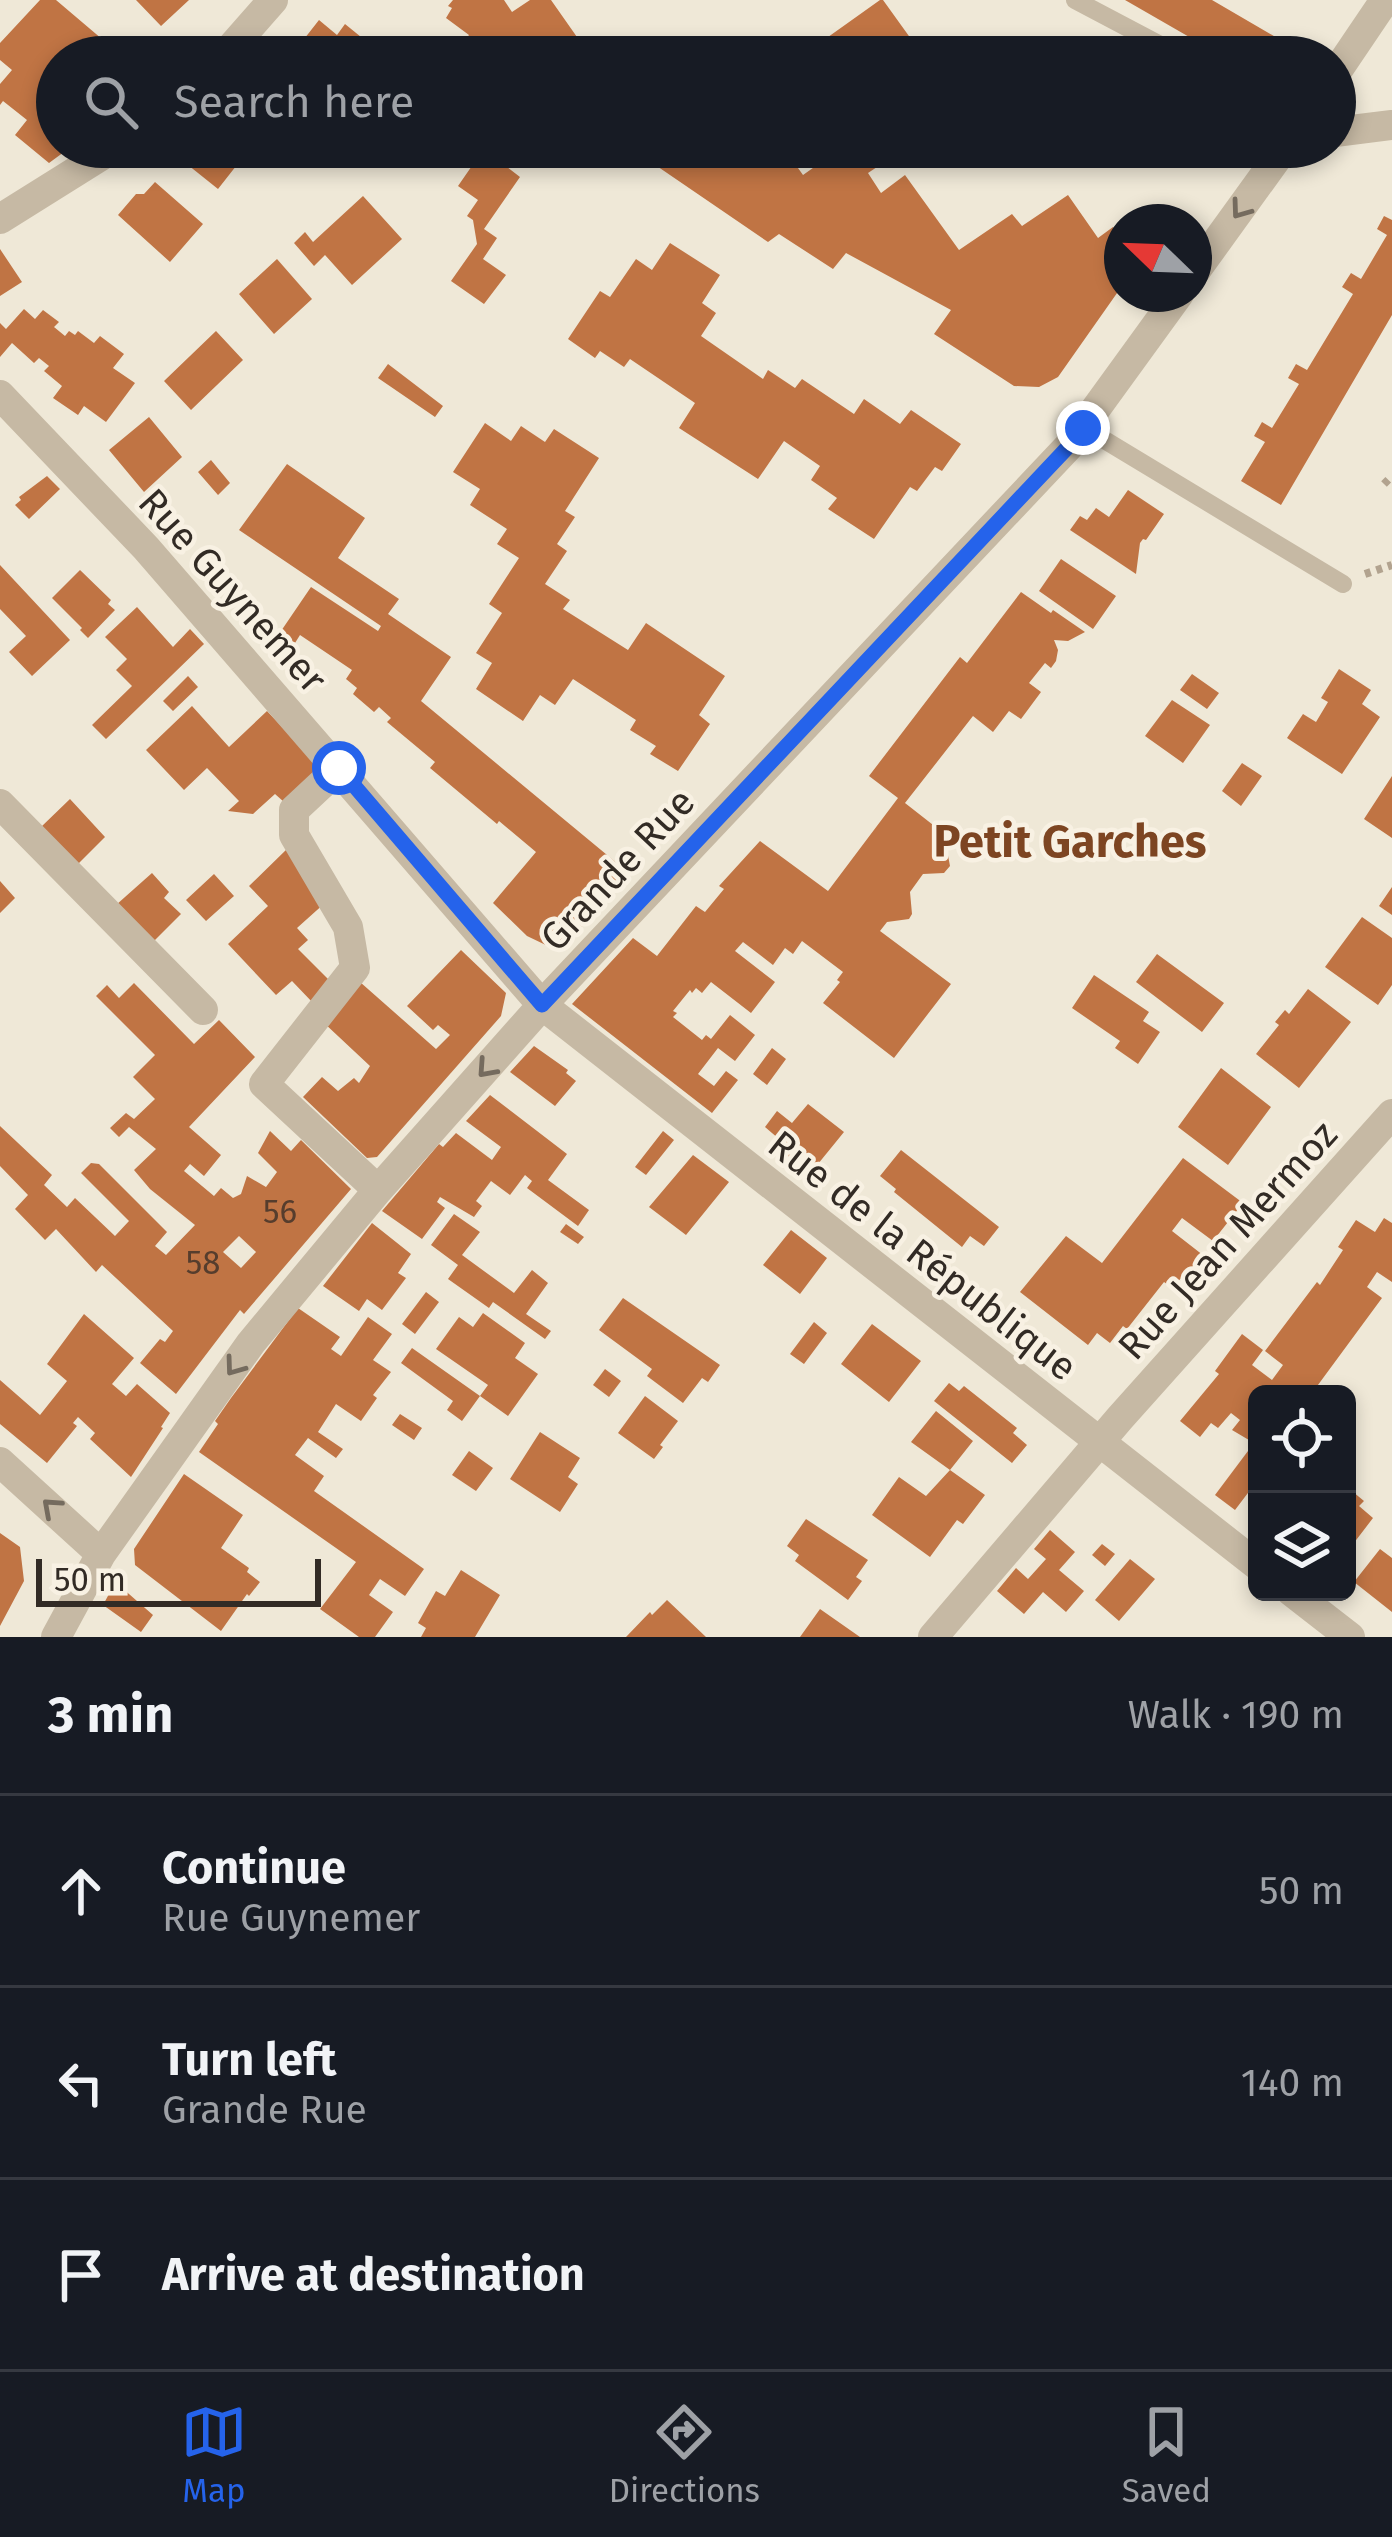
<!DOCTYPE html>
<html lang="en">
<head>
<meta charset="utf-8">
<style>
  body { margin:0; font-family:"Fira Sans",sans-serif; background:#20242c; color:#f1f3f6 }
  .controls { position:absolute; right:36px; bottom:36px; display:grid; overflow:hidden; border-radius:18px; box-shadow:0 6px 18px #0003 }
  .controls button { width:108px; height:108px; display:grid; place-items:center; padding:0; border:0; border-bottom:3px solid #363941; background:#171b24; color:#f1f3f6; font:60px sans-serif }
  .compass { position:absolute; left:1104px; top:204px; width:108px; height:108px; border-radius:50%; background:#171b24; box-shadow:0 6px 18px #0003; rotate:293deg }
  .scale { position:absolute; left:36px; bottom:30px; width:285px; box-sizing:border-box; padding-left:12px; border:6px solid #322b25; border-top:0; font-size:33px; line-height:42px; white-space:nowrap; color:#322b25; -webkit-text-stroke:9px #f8f1e3; paint-order:stroke }
  .stop { position:absolute; width:36px; height:36px; margin:-27px; border:9px solid #2563eb; border-radius:50%; background:#fff }
  .stop.end { background:#2563eb; border-color:#fff; box-shadow:0 3px 12px #0008 }
  .list { margin:0; padding:0; list-style:none }
  h2 { display:flex; justify-content:space-between; align-items:center; height:156px; margin:0; padding:0 48px; font-size:51px }
  h2 small { font-size:39px; font-weight:400; color:#9ea1a6 }
  .list li { display:grid; grid-template-columns:78px 1fr auto; gap:36px; align-items:center; box-sizing:border-box; height:192px; padding:0 48px; border-top:3px solid #363941 }
  .list b { display:block; font-size:45px; white-space:nowrap }
  .list p { margin:0; font-size:39px; white-space:nowrap; color:#9ea1a6 }
  .list em { font-size:39px; font-style:normal; color:#9ea1a6 }
  .icon { flex:none; width:66px; height:66px; fill:none; stroke:currentColor; stroke-width:2; stroke-linecap:round; stroke-linejoin:round }
  .map { position:relative; flex:none; width:1392px; height:1637px; overflow:hidden }
  .search { position:absolute; background:#171b24; box-shadow:0 6px 18px #0003; left:36px; right:36px; top:36px; height:132px; display:flex; align-items:center; gap:30px; box-sizing:border-box; padding:0 42px; border-radius:66px; color:#9ea1a6; font-size:45px }
  .sheet { height:732px; background:#171b24 }
  nav { display:flex; justify-content:space-around; align-items:center; box-sizing:border-box; height:168px; border-top:3px solid #363941; background:#171b24; font-size:33px; color:#9ea1a6 }
  nav a { display:grid; justify-items:center; gap:6px }
  nav .on { color:#2563eb }
  .map>svg:first-child { display:block }
  .building { fill:#c07444; fill-rule:evenodd }
  .lines { fill:none; stroke-linecap:round; stroke-linejoin:round }
  .path { stroke:#b2a38f; stroke-width:8; stroke-dasharray:6 6; stroke-linecap:butt }
  .service { stroke:#c6b9a4; stroke-width:18 }
  .minor { stroke:#c6b9a4; stroke-width:30 }
  .oneway { stroke:#756b5e }
  .route { stroke:#2563eb; stroke-width:15 }
  .labels { text-anchor:middle; stroke-width:9; stroke-linejoin:round; paint-order:stroke }
  .number-label { font-size:33px; fill:#563d2d }
  .street-label { font-size:39px; fill:#322b25; stroke:#f8f1e3 }
  .quarter-label { font-size:45px; font-weight:bold; fill:#7d4522; stroke:#f8f1e3 }
</style>
</head>
<body>
<div class="map">
<svg width="1392" height="1637" viewBox="0 0 1392 1637">
  <rect width="100%" height="100%" fill="#efe8d7"/>
  <path class="building" d="M 40,0 L 56,0 L 109,45 L 98,57 L 57,57 L 57,103 L 53,107 L 57,110 L 57,138 L 53,142 L 64,152 L 49,163 L 15,135 L 27,120 L 3,101 L 0,105 L 0,84 L 12,70 L 0,60 L 0,43 Z
    M 136,0 L 189,0 L 161,26 Z
    M 453,0 L 504,0 L 512,12 L 530,0 L 551,0 L 591,57 L 475,57 L 460,47 L 469,35 L 446,18 L 452,8 L 448,6 Z
    M 880,0 L 883,0 L 924,57 L 800,57 Z
    M 1125,0 L 1212,0 L 1310,57 L 1224,57 Z
    M 319,20 L 337,35 L 345,24 L 361,37 L 357,42 L 378,57 L 290,57 Z
    M 631,39 L 643,57 L 604,57 Z
    M 202,147 L 251,147 L 218,189 L 188,165 Z
    M 485,147 L 515,147 L 503,164 L 520,177 L 484,229 L 497,238 L 483,259 L 506,275 L 484,304 L 451,281 L 477,244 L 473,220 L 467,216 L 478,200 L 458,186 Z
    M 629,147 L 754,147 L 768,168 L 788,154 L 803,175 L 827,158 L 819,147 L 907,147 L 868,173 L 881,193 L 905,175 L 959,250 L 1012,214 L 1022,226 L 1068,195 L 1098,238 L 1113,227 L 1122,239 L 1122,286 L 1058,377 L 1039,387 L 1014,386 L 934,334 L 951,310 L 846,253 L 833,269 L 779,234 L 768,242 Z
    M 155,182 L 203,224 L 170,262 L 118,215 L 136,194 L 144,194 Z
    M 363,196 L 402,239 L 352,285 L 325,255 L 314,266 L 294,243 L 305,232 L 313,242 Z
    M 1384,216 L 1392,220 L 1392,315 L 1281,505 L 1241,481 L 1265,442 L 1254,436 L 1262,422 L 1272,428 L 1299,384 L 1288,378 L 1296,364 L 1307,370 L 1353,294 L 1342,287 L 1351,273 L 1361,279 L 1387,235 L 1377,229 Z
    M 670,243 L 720,275 L 702,303 L 716,313 L 701,336 L 763,379 L 768,370 L 795,388 L 802,379 L 854,414 L 864,399 L 900,424 L 911,410 L 961,444 L 942,471 L 935,467 L 917,491 L 910,487 L 874,539 L 828,509 L 837,498 L 811,480 L 820,466 L 784,441 L 758,479 L 679,428 L 695,403 L 630,359 L 624,367 L 600,351 L 595,358 L 568,339 L 600,291 L 610,297 L 636,259 L 652,270 Z
    M 0,249 L 22,282 L 0,296 Z
    M 277,259 L 312,299 L 274,334 L 239,294 Z
    M 24,309 L 35,319 L 43,310 L 59,322 L 54,327 L 65,336 L 69,331 L 75,335 L 78,331 L 94,343 L 100,336 L 124,354 L 113,368 L 135,383 L 106,422 L 84,406 L 78,415 L 53,398 L 62,386 L 44,371 L 49,366 L 39,358 L 34,363 L 12,343 L 0,357 L 0,323 L 6,329 Z
    M 216,331 L 243,360 L 191,410 L 164,381 Z
    M 388,364 L 443,406 L 435,417 L 378,378 Z
    M 149,417 L 182,457 L 144,492 L 109,450 Z
    M 485,423 L 511,441 L 521,426 L 545,442 L 554,429 L 599,458 L 565,511 L 575,517 L 557,544 L 567,551 L 545,584 L 570,600 L 563,609 L 628,650 L 646,623 L 725,676 L 699,715 L 710,724 L 678,771 L 650,754 L 656,746 L 630,730 L 636,720 L 573,679 L 555,705 L 540,695 L 523,721 L 476,689 L 492,663 L 476,653 L 502,613 L 489,604 L 519,558 L 497,544 L 507,529 L 470,505 L 480,489 L 453,472 Z
    M 211,460 L 230,483 L 218,495 L 198,472 Z
    M 287,464 L 365,518 L 338,558 L 399,599 L 388,614 L 451,657 L 421,701 L 630,874 L 564,946 L 550,947 L 527,936 L 493,903 L 536,852 L 499,821 L 497,824 L 430,768 L 435,762 L 387,722 L 391,718 L 379,707 L 374,712 L 353,694 L 357,688 L 346,679 L 352,670 L 300,635 L 295,643 L 279,634 L 311,587 L 378,631 L 381,626 L 239,530 Z
    M 47,476 L 60,489 L 29,519 L 15,505 L 21,500 L 19,497 Z
    M 1128,490 L 1164,514 L 1146,540 L 1143,539 L 1140,543 L 1136,574 L 1070,530 L 1080,516 L 1087,520 L 1096,508 L 1109,517 Z
    M 1061,559 L 1116,596 L 1093,629 L 1039,591 Z
    M 0,565 L 70,640 L 32,676 L 9,652 L 26,636 L 0,609 Z
    M 80,570 L 111,600 L 108,604 L 115,610 L 88,638 L 80,630 L 82,628 L 52,598 Z
    M 1021,592 L 1051,613 L 1053,610 L 1085,632 L 1068,641 L 1054,640 L 1058,650 L 1056,661 L 1051,668 L 1045,663 L 1029,683 L 1041,692 L 1021,719 L 1009,711 L 993,732 L 973,716 L 905,803 L 951,839 L 946,845 L 950,866 L 944,873 L 923,874 L 910,892 L 912,914 L 909,919 L 887,922 L 880,931 L 951,984 L 894,1058 L 823,1003 L 840,982 L 837,980 L 843,972 L 802,941 L 793,954 L 785,948 L 773,965 L 743,942 L 735,951 L 775,982 L 751,1013 L 711,982 L 702,993 L 696,988 L 692,993 L 690,990 L 673,1011 L 677,1013 L 673,1017 L 702,1040 L 706,1035 L 711,1039 L 730,1015 L 755,1035 L 735,1061 L 718,1048 L 698,1074 L 714,1086 L 726,1071 L 738,1080 L 712,1113 L 572,1004 L 633,938 L 657,956 L 696,906 L 705,912 L 724,889 L 719,886 L 760,841 L 828,891 L 898,798 L 869,776 L 960,657 L 967,663 Z
    M 137,607 L 173,647 L 190,629 L 204,644 L 106,739 L 92,725 L 132,686 L 116,670 L 127,659 L 105,637 Z
    M 1339,669 L 1371,690 L 1362,704 L 1380,717 L 1342,774 L 1287,738 L 1303,714 L 1316,722 L 1328,702 L 1321,698 Z
    M 1192,674 L 1219,693 L 1207,709 L 1180,690 Z
    M 188,676 L 198,687 L 173,711 L 163,701 Z
    M 1172,700 L 1210,725 L 1183,763 L 1145,736 Z
    M 192,706 L 229,747 L 267,711 L 320,767 L 284,802 L 275,794 L 253,814 L 228,811 L 239,801 L 207,768 L 184,790 L 146,750 Z
    M 1242,763 L 1262,776 L 1241,806 L 1222,791 Z
    M 1392,776 L 1392,838 L 1364,819 Z
    M 70,799 L 105,837 L 77,865 L 41,827 Z
    M 288,848 L 326,902 L 297,928 L 308,940 L 298,949 L 332,983 L 314,1004 L 292,981 L 276,995 L 228,944 L 268,906 L 249,886 Z
    M 152,873 L 169,892 L 164,898 L 181,914 L 152,943 L 116,905 Z
    M 214,874 L 234,896 L 206,921 L 186,900 Z
    M 0,881 L 15,898 L 0,913 Z
    M 1392,887 L 1392,915 L 1379,906 Z
    M 1362,917 L 1392,938 L 1392,985 L 1378,1005 L 1325,967 Z
    M 461,950 L 506,993 L 501,1016 L 377,1157 L 367,1158 L 303,1097 L 322,1077 L 338,1091 L 354,1078 L 359,1083 L 370,1066 L 323,1022 L 360,982 L 436,1049 L 450,1035 L 438,1025 L 433,1030 L 407,1006 Z
    M 1157,954 L 1224,1003 L 1202,1032 L 1136,982 Z
    M 1094,975 L 1149,1012 L 1143,1021 L 1160,1032 L 1138,1064 L 1115,1048 L 1120,1041 L 1072,1008 Z
    M 134,983 L 194,1044 L 219,1020 L 255,1057 L 189,1127 L 221,1155 L 204,1176 L 190,1164 L 184,1171 L 214,1196 L 221,1188 L 233,1198 L 241,1194 L 247,1176 L 266,1187 L 277,1172 L 258,1153 L 270,1131 L 291,1151 L 301,1140 L 351,1189 L 244,1314 L 240,1310 L 176,1394 L 140,1363 L 160,1339 L 165,1342 L 173,1331 L 102,1265 L 96,1272 L 56,1229 L 45,1240 L 15,1209 L 28,1195 L 0,1166 L 0,1126 L 52,1175 L 44,1185 L 67,1207 L 75,1198 L 115,1236 L 129,1221 L 81,1173 L 91,1163 L 99,1164 L 167,1232 L 155,1246 L 166,1255 L 195,1225 L 150,1189 L 134,1170 L 156,1149 L 129,1127 L 119,1137 L 110,1128 L 126,1113 L 134,1119 L 155,1099 L 133,1077 L 155,1055 L 96,996 L 107,985 L 119,998 ZM 239,1236 L 256,1252 L 241,1268 L 223,1252 Z
    M 1308,989 L 1351,1022 L 1299,1088 L 1256,1054 L 1279,1025 L 1275,1022 L 1285,1010 L 1289,1014 Z
    M 534,1046 L 568,1070 L 566,1073 L 576,1081 L 555,1106 L 510,1072 Z
    M 772,1048 L 786,1059 L 767,1085 L 753,1074 Z
    M 1221,1068 L 1271,1107 L 1228,1165 L 1178,1127 Z
    M 490,1095 L 567,1154 L 548,1180 L 589,1210 L 578,1226 L 527,1188 L 532,1181 L 525,1175 L 510,1195 L 491,1181 L 476,1201 L 482,1206 L 474,1217 L 440,1197 L 437,1202 L 445,1208 L 422,1239 L 382,1211 L 439,1144 L 443,1147 L 456,1133 L 492,1160 L 501,1147 L 466,1121 Z
    M 808,1104 L 844,1132 L 809,1175 L 774,1146 L 779,1139 L 765,1127 L 777,1111 L 792,1123 Z
    M 663,1131 L 674,1140 L 646,1175 L 635,1167 Z
    M 901,1150 L 999,1227 L 984,1246 L 970,1236 L 962,1247 L 894,1192 L 896,1189 L 880,1176 Z
    M 693,1155 L 729,1182 L 686,1235 L 649,1207 Z
    M 1183,1158 L 1243,1203 L 1213,1241 L 1182,1218 L 1172,1231 L 1208,1259 L 1189,1284 L 1181,1278 L 1173,1288 L 1164,1282 L 1127,1329 L 1123,1326 L 1110,1343 L 1097,1333 L 1088,1345 L 1020,1292 L 1066,1236 L 1102,1263 Z
    M 454,1214 L 480,1232 L 462,1255 L 514,1293 L 532,1270 L 548,1283 L 526,1314 L 551,1331 L 545,1339 L 493,1302 L 489,1308 L 448,1279 L 458,1265 L 431,1245 Z
    M 1384,1218 L 1392,1223 L 1392,1282 L 1377,1272 L 1367,1287 L 1382,1298 L 1315,1389 L 1317,1390 L 1314,1394 L 1257,1394 L 1257,1481 L 1235,1510 L 1215,1495 L 1254,1443 L 1232,1430 L 1240,1420 L 1231,1413 L 1218,1428 L 1211,1423 L 1200,1437 L 1180,1421 L 1219,1374 L 1215,1371 L 1242,1334 L 1263,1350 L 1252,1365 L 1272,1380 L 1283,1365 L 1265,1351 L 1317,1282 L 1320,1285 L 1343,1250 L 1338,1247 L 1356,1220 L 1375,1232 Z
    M 372,1223 L 411,1254 L 398,1273 L 406,1278 L 382,1310 L 367,1299 L 359,1311 L 323,1286 Z
    M 566,1224 L 584,1237 L 578,1244 L 560,1232 Z
    M 791,1230 L 827,1258 L 800,1294 L 763,1265 Z
    M 426,1292 L 439,1302 L 415,1334 L 402,1324 Z
    M 623,1298 L 720,1365 L 708,1382 L 702,1378 L 683,1403 L 647,1376 L 652,1369 L 599,1330 Z
    M 298,1308 L 340,1337 L 331,1349 L 341,1356 L 368,1317 L 392,1334 L 373,1360 L 391,1372 L 373,1395 L 377,1398 L 361,1421 L 336,1404 L 318,1432 L 343,1449 L 336,1458 L 308,1438 L 295,1455 L 324,1476 L 314,1491 L 424,1569 L 405,1596 L 380,1579 L 369,1595 L 393,1612 L 375,1637 L 359,1637 L 320,1609 L 356,1562 L 199,1452 L 218,1424 L 215,1421 L 231,1398 Z
    M 483,1313 L 525,1343 L 515,1358 L 538,1374 L 508,1416 L 480,1396 L 462,1421 L 447,1410 L 453,1401 L 401,1363 L 412,1348 L 480,1396 L 488,1385 L 436,1349 L 459,1317 L 473,1327 Z
    M 84,1314 L 134,1358 L 112,1384 L 126,1396 L 137,1384 L 170,1413 L 161,1427 L 163,1428 L 131,1477 L 90,1439 L 95,1433 L 78,1417 L 73,1423 L 77,1426 L 47,1463 L 0,1424 L 0,1380 L 40,1415 L 67,1381 L 47,1364 Z
    M 814,1322 L 827,1333 L 804,1364 L 790,1354 Z
    M 872,1324 L 921,1361 L 889,1402 L 841,1364 Z
    M 605,1369 L 621,1381 L 609,1397 L 593,1385 Z
    M 949,1383 L 959,1391 L 964,1386 L 1017,1428 L 1013,1433 L 1027,1445 L 1012,1463 L 934,1401 Z
    M 645,1396 L 678,1421 L 660,1445 L 663,1447 L 654,1459 L 618,1433 Z
    M 936,1411 L 973,1441 L 950,1470 L 911,1442 Z
    M 400,1414 L 422,1428 L 414,1440 L 392,1425 Z
    M 540,1432 L 580,1458 L 568,1477 L 578,1484 L 560,1512 L 510,1479 Z
    M 469,1451 L 493,1468 L 476,1491 L 452,1475 Z
    M 950,1470 L 985,1495 L 963,1524 L 957,1520 L 930,1557 L 872,1515 L 899,1477 L 926,1496 Z
    M 184,1474 L 243,1515 L 221,1548 L 249,1568 L 247,1572 L 260,1582 L 249,1596 L 247,1594 L 221,1631 L 135,1565 L 134,1549 Z
    M 1347,1487 L 1364,1501 L 1359,1506 L 1373,1518 L 1347,1552 Z
    M 806,1519 L 868,1560 L 856,1577 L 862,1581 L 848,1600 L 795,1561 L 799,1555 L 787,1546 Z
    M 1050,1530 L 1075,1552 L 1059,1570 L 1084,1591 L 1066,1612 L 1043,1592 L 1024,1614 L 997,1591 L 1016,1568 L 1028,1579 L 1046,1559 L 1034,1549 Z
    M 0,1533 L 20,1547 L 24,1581 L 0,1626 Z
    M 1102,1544 L 1115,1554 L 1105,1566 L 1092,1555 Z
    M 1380,1549 L 1392,1558 L 1392,1612 L 1354,1582 Z
    M 1130,1559 L 1155,1579 L 1119,1621 L 1095,1600 Z
    M 461,1570 L 500,1595 L 475,1637 L 421,1637 L 426,1628 L 418,1623 L 436,1591 L 445,1596 Z
    M 121,1587 L 153,1615 L 141,1632 L 103,1605 L 109,1594 Z
    M 667,1600 L 706,1637 L 626,1637 L 650,1612 L 652,1615 Z
    M 820,1609 L 860,1637 L 800,1637 Z"/>
  <g class="lines">
    <path class="path" d="M 1384,484 L 1392,476
      M 1365,574 L 1392,565"/>
    <path class="service" d="M 1075,0 L 1183,57
      M 1083,427 L 1343,584"/>
    <path class="minor" d="M 223,57 L 273,0
      M 1335,74 L 1385,0
      M 1335,132 L 1392,125
      M 0,219 L 115,147
      M 1194,273 L 1285,147
      M 0,395 L 146,548 L 542,1005 L 1257,1565
      M 339,768 L 294,810 L 294,835 L 348,927 L 355,968 L 264,1084 L 378,1190
      M 0,804 L 203,1010
      M 0,1462 L 101,1554
      M 1292,1592 L 1350,1637
      M 56,1637 L 101,1554 L 251,1343 L 378,1190 L 553,993 L 1068,447 L 1179,294
      M 933,1637 L 1120,1418 L 1392,1114"/>
  </g>
  <defs><path id="oneway-chevron" d="M-2-3.5L2.5 0L-2 3.5" fill="none" stroke-width="1.6" stroke-linecap="round" stroke-linejoin="round" transform="scale(3)"/></defs>
  <g class="oneway">
    <use href="#oneway-chevron" transform="translate(1240 210) rotate(126)"/>
    <use href="#oneway-chevron" transform="translate(486 1069) rotate(132)"/>
    <use href="#oneway-chevron" transform="translate(234 1367) rotate(126)"/>
    <use href="#oneway-chevron" transform="translate(51 1507) rotate(-138)"/>
  </g>
  <g class="lines">
    <path class="route" d="M 339,768 L 542,1005 L 1068,447 L 1083,428"/>
  </g>
  <g class="labels">
    <g class="number-label">
      <text x="280" y="1223">56</text>
      <text x="203" y="1274">58</text>
    </g>
    <g class="street-label">
      <text transform="translate(233 590) rotate(48)" y="14">Rue Guynemer</text>
      <text transform="translate(617 869) rotate(-47)" y="14">Grande Rue</text>
      <text transform="translate(1227 1240) rotate(-48)" y="14">Rue Jean Mermoz</text>
      <text transform="translate(923 1255) rotate(38)" y="14">Rue de la République</text>
    </g>
    <g class="quarter-label">
      <text x="1070" y="857">Petit Garches</text>
    </g>
  </g>
</svg>
<div class="controls">
<button><svg class="icon" aria-label="locate" viewBox="0 0 24 24"><circle cx="12" cy="12" r="6"/><path d="M12 2v4M12 18v4M2 12h4M18 12h4"/></svg></button>
<button><svg class="icon" aria-label="layers" viewBox="0 0 24 24"><path d="M12 4l9 5-9 5-9-5zM3 14l9 5 9-5"/></svg></button>
</div>
<svg class="compass" viewBox="-18 -18 36 36"><path d="M0-13l5 13h-10z" fill="#e53935"/><path d="M0 13l5-13h-10z" fill="#9ea1a6"/></svg>
<div class="scale">50 m</div>
<div class="stop" style="left:339px;top:768px"></div>
<div class="stop end" style="left:1083px;top:428px"></div>
<div class="search"><svg class="icon" aria-label="search" viewBox="0 0 24 24"><circle cx="10" cy="10" r="6"/><path d="M15 15l6 6"/></svg>Search here</div>
</div>
<section class="sheet">
<h2>3 min<small>Walk · 190 m</small></h2>
<ul class="list">
<li><svg class="icon" aria-label="ahead" viewBox="0 0 24 24"><path d="M12 20V5M6 11l6-6 6 6"/></svg><div><b>Continue</b><p>Rue Guynemer</p></div><em>50 m</em></li>
<li><svg class="icon" aria-label="left" viewBox="0 0 24 24"><path d="M17 20v-9H6M10 6l-5 5 5 5"/></svg><div><b>Turn left</b><p>Grande Rue</p></div><em>140 m</em></li>
<li><svg class="icon" aria-label="arrive" viewBox="0 0 24 24"><path d="M6 21V4h12l-3 4 3 4H6"/></svg><div><b>Arrive at destination</b></div></li>
</ul>
</section>
<nav>
<a class="on"><svg class="icon" aria-label="map" viewBox="0 0 24 24"><path d="M3 6l6-2 6 2 6-2v14l-6 2-6-2-6 2zM9 4v14M15 6v14"/></svg>Map</a>
<a><svg class="icon" aria-label="directions" viewBox="0 0 24 24"><path d="M12 3l9 9-9 9-9-9zM9 14v-3h6M13 9l2 2-2 2"/></svg>Directions</a>
<a><svg class="icon" aria-label="saved" viewBox="0 0 24 24"><path d="M7 4h10v16l-5-4-5 4z"/></svg>Saved</a>
</nav>
</body>
</html>
